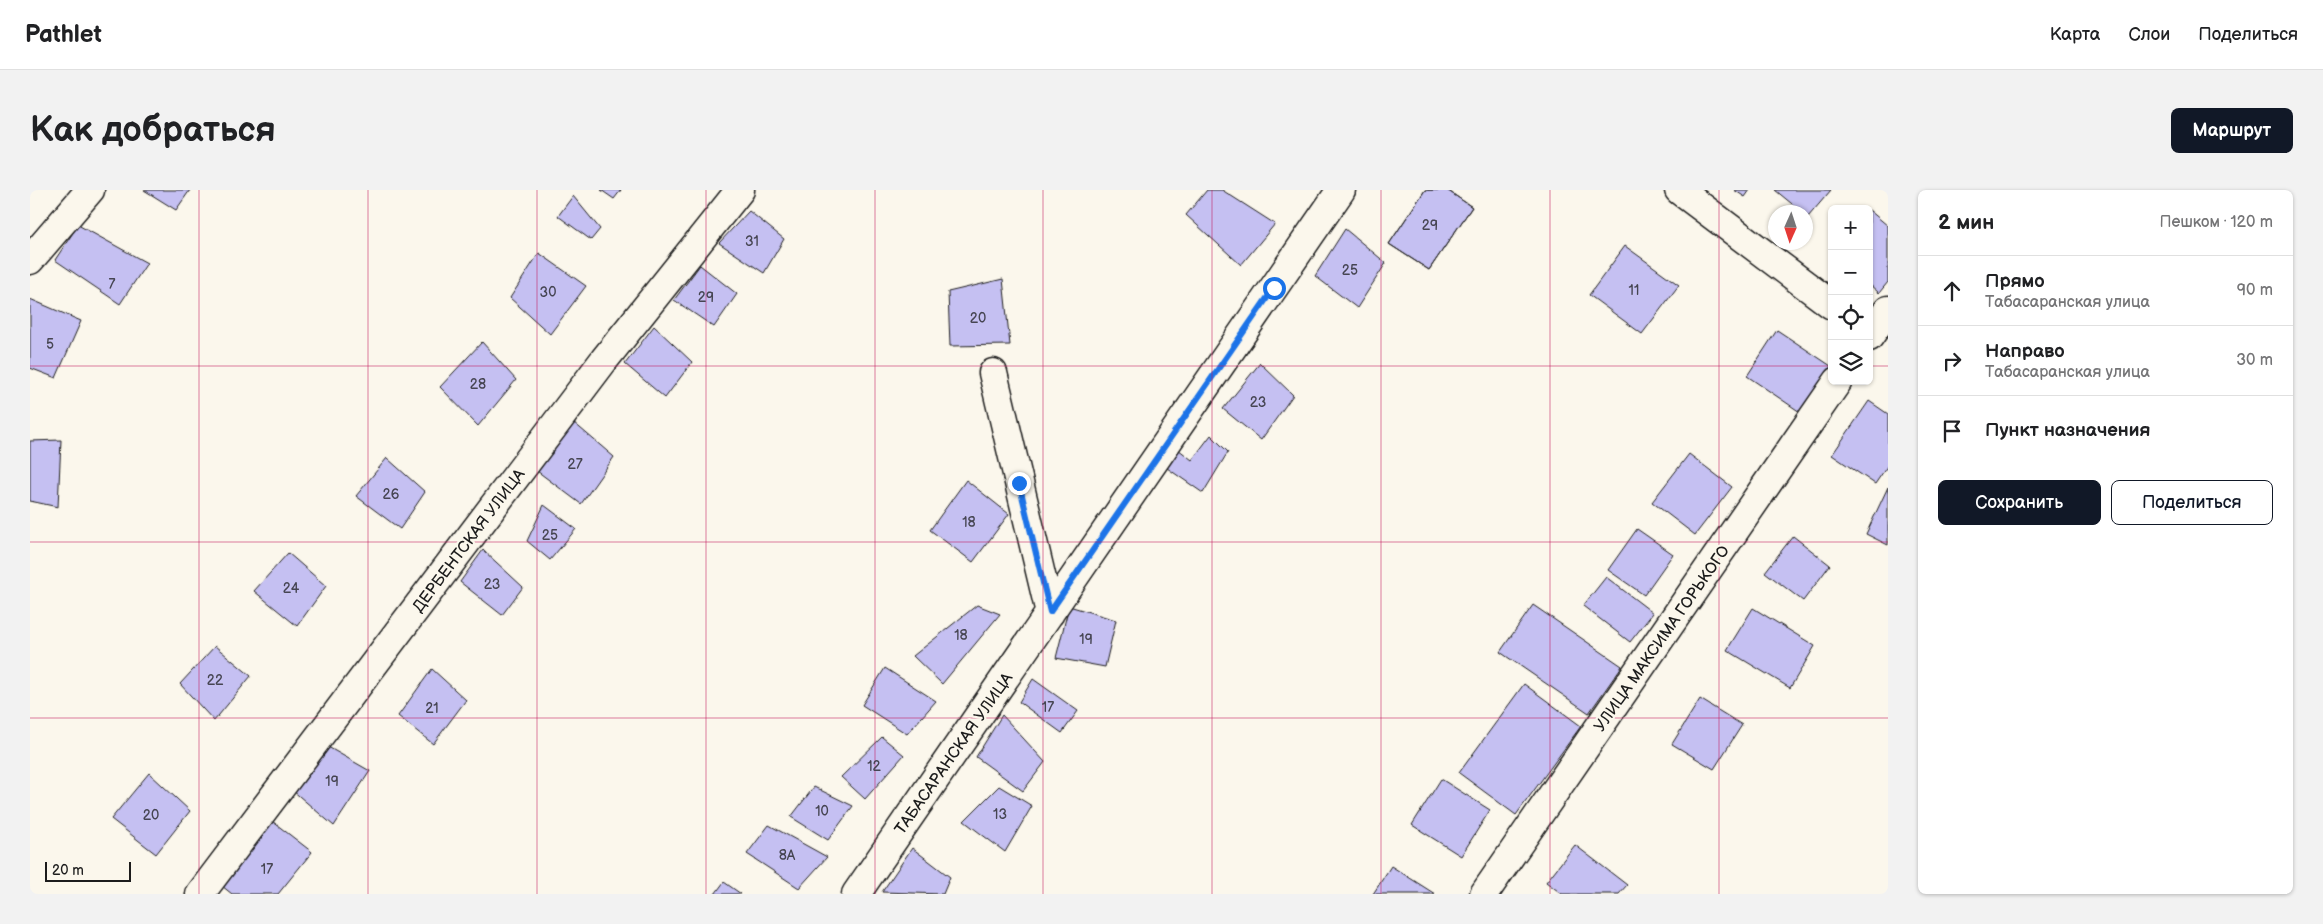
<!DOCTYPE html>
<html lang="ru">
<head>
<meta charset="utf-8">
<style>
  body { margin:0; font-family:"Balsamiq Sans",sans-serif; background:#f2f2f2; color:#202124 }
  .controls { position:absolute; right:15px; top:15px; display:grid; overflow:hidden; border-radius:8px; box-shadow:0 1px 4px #0004 }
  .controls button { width:45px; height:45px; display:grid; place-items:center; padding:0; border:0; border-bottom:1px solid #e0e0e0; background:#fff; color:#202124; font:25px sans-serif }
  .compass { position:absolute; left:1738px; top:15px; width:45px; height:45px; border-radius:50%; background:#fff; box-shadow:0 1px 4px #0004; rotate:183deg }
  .scale { position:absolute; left:15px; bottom:12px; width:86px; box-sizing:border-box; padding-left:5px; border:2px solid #1c1c1c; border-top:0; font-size:14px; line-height:18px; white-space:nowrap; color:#1c1c1c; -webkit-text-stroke:4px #fbf7ec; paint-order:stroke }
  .stop { position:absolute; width:15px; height:15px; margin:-11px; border:4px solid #1a73e8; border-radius:50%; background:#fff }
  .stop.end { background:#1a73e8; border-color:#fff; box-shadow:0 1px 5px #0008 }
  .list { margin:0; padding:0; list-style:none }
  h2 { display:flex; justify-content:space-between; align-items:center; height:65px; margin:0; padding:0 20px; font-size:21px }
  h2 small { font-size:16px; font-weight:400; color:#757577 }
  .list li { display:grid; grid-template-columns:32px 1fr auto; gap:15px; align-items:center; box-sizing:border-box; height:70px; padding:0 20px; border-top:1px solid #e0e0e0 }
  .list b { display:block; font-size:19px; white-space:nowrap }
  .list p { margin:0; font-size:16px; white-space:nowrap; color:#757577 }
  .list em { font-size:16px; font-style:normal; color:#757577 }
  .actions { display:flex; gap:10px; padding:15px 20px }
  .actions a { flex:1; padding:11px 0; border:1px solid #111827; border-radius:8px; text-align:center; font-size:18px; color:#111827 }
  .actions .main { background:#111827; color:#fff }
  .icon { flex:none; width:28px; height:28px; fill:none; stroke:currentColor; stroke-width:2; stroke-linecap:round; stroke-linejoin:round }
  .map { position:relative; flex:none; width:1858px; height:704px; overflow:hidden; border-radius:8px }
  header { display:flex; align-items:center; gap:30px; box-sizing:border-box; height:70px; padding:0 25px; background:#fff; border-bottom:1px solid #e0e0e0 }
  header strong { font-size:24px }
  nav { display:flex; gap:28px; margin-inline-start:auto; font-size:18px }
  .intro { display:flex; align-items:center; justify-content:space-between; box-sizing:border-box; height:120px; padding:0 30px }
  h1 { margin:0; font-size:35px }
  .button { padding:12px 22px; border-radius:8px; background:#111827; color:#fff; font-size:18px; font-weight:700 }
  main { display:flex; gap:30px; padding:0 30px }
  aside { flex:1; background:#fff; border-radius:8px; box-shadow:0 1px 4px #0004 }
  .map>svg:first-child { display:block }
  .building { fill:#c5c0f2; stroke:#1c1c1c }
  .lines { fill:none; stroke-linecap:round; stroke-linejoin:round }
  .minor-casing { stroke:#1c1c1c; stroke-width:31 }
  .minor { stroke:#fbf7ec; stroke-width:28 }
  .route { stroke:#1a73e8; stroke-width:6 }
  .grid { fill:none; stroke:#c2185b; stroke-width:1; stroke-opacity:0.55 }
  .labels { text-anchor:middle; stroke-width:4.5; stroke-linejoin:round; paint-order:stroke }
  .number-label { font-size:14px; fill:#464552 }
  .street-label { font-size:16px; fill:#1c1c1c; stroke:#fbf7ec }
</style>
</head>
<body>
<header>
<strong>Pathlet</strong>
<nav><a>Карта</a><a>Слои</a><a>Поделиться</a></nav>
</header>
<div class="intro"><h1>Как добраться</h1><a class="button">Маршрут</a></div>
<main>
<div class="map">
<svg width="1858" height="704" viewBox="0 0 1858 704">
  <rect width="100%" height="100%" fill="#fbf7ec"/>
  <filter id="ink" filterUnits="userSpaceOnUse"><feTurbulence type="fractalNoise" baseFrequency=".02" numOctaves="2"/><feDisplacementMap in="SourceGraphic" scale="10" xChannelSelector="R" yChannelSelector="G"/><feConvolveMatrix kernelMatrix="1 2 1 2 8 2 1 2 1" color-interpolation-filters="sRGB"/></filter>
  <g filter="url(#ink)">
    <path class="building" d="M 114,0 L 160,0 L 146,20 Z
      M 571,0 L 591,0 L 584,9 Z
      M 1177,0 L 1192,0 L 1245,34 L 1211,75 L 1156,25 Z
      M 1395,0 L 1417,0 L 1442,17 L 1399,80 L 1359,54 Z
      M 1395,0 L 1417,0 L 1442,17 L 1399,80 L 1359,54 Z
      M 1704,0 L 1720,0 L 1715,7 Z
      M 1745,0 L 1801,0 L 1778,27 Z
      M 543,6 L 570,39 L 561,50 L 528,26 Z
      M 1839,20 L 1858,36 L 1858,92 L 1849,103 L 1839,94 Z
      M 719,21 L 754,49 L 734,83 L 689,53 Z
      M 48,35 L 117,73 L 90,114 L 25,70 Z
      M 1315,39 L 1356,73 L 1327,118 L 1285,86 Z
      M 1595,56 L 1649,95 L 1612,144 L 1559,105 Z
      M 509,63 L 556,96 L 520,144 L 480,108 Z
      M 670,75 L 707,104 L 684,137 L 644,110 Z
      M 973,89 L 980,155 L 920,156 L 918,102 Z
      M 0,109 L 51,131 L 26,188 L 0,178 Z
      M 624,136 L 662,172 L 635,208 L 595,174 Z
      M 1747,140 L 1801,176 L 1770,222 L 1717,186 Z
      M 452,152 L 486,190 L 448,236 L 410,197 Z
      M 1230,173 L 1263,205 L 1231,250 L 1193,219 Z
      M 1839,211 L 1858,224 L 1858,275 L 1845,294 L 1802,265 Z
      M 543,232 L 584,267 L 551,314 L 507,281 Z
      M 1181,245 L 1198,262 L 1173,303 L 1137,278 L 1148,259 L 1162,270 Z
      M 31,250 L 28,317 L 0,311 L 0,251 Z
      M 1659,264 L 1702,297 L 1665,345 L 1622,312 Z
      M 357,268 L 395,302 L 370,339 L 326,306 Z
      M 936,290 L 979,324 L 943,372 L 900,340 Z
      M 1858,297 L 1858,355 L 1836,344 Z
      M 514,315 L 546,339 L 520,370 L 497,351 Z
      M 1607,339 L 1643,364 L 1614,405 L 1578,380 Z
      M 1763,346 L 1800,375 L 1773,411 L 1735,382 Z
      M 453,360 L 493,397 L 472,425 L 430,392 Z
      M 258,363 L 296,396 L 267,436 L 224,401 Z
      M 1576,387 L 1623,423 L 1600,452 L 1553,416 Z
      M 947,415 L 970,424 L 912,494 L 883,466 Z
      M 1503,415 L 1592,476 L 1559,523 L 1470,462 Z
      M 1039,416 L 1086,430 L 1075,477 L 1026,468 Z
      M 1723,418 L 1785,456 L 1760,498 L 1697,460 Z
      M 185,456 L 221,486 L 184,531 L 150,494 Z
      M 855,478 L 906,511 L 877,544 L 832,515 Z
      M 402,479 L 436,510 L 403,554 L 368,526 Z
      M 1003,489 L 1048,521 L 1032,543 L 989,512 Z
      M 1494,494 L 1551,536 L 1486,625 L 1429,583 Z
      M 1670,509 L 1712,535 L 1684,579 L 1642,554 Z
      M 972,525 L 1015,572 L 993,601 L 946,567 Z
      M 852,547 L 874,565 L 835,609 L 811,587 Z
      M 298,557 L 340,581 L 304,636 L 262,600 Z
      M 119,583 L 160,621 L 126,664 L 81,629 Z
      M 1411,589 L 1460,620 L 1431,666 L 1382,635 Z
      M 969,596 L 1002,616 L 975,662 L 934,631 Z
      M 784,597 L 823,616 L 798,650 L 761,627 Z
      M 242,631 L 282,662 L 248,704 L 202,704 L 192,696 Z
      M 739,635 L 797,667 L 769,698 L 717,664 Z
      M 1545,655 L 1597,695 L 1589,704 L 1532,704 L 1516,692 Z
      M 882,658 L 920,687 L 913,704 L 852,702 Z
      M 1361,676 L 1405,704 L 1343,704 Z
      M 694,692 L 711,704 L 685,704 Z"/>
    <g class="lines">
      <g class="minor-casing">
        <path id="minor" d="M 1649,0 L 1802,115
          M 0,70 L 60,0
          M 1839,147 L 1858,120
          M 963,183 L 1020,423
          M 170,704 L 574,170 L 710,0
          M 826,704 L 1311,0
          M 1454,704 L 1808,191"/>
      </g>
      <use href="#minor" class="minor"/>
    </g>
  </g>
  <g class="lines" filter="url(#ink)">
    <path class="route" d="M 989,293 L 1020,422 L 1244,98"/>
  </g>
  <path class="grid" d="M 169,0 L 169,704M 338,0 L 338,704M 507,0 L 507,704M 676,0 L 676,704M 845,0 L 845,704M 1013,0 L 1013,704M 1182,0 L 1182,704M 1351,0 L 1351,704M 1520,0 L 1520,704M 1689,0 L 1689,704M 0,176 L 1802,176M 1839,176 L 1858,176M 0,352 L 1858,352M 0,528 L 1858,528"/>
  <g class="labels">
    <g class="number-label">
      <text x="1400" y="40">29</text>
      <text x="722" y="56">31</text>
      <text x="1320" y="85">25</text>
      <text x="82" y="99">7</text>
      <text x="1604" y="105">11</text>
      <text x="518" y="107">30</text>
      <text x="676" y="112">29</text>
      <text x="948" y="133">20</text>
      <text x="20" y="159">5</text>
      <text x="448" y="199">28</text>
      <text x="1228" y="217">23</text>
      <text x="545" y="279">27</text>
      <text x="361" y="309">26</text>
      <text x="939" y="337">18</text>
      <text x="520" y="350">25</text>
      <text x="462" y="399">23</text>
      <text x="261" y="403">24</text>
      <text x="931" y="450">18</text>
      <text x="1056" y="454">19</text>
      <text x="185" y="495">22</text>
      <text x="1018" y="522">17</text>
      <text x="402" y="523">21</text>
      <text x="844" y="581">12</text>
      <text x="302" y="596">19</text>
      <text x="792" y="626">10</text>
      <text x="970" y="629">13</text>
      <text x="121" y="630">20</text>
      <text x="757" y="670">8А</text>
      <text x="237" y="684">17</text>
    </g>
    <g class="street-label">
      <text transform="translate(438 350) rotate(-53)" y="6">ДЕРБЕНТСКАЯ УЛИЦА</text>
      <text transform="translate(1631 448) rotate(-55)" y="6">УЛИЦА МАКСИМА ГОРЬКОГО</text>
      <text transform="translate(923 563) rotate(-55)" y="6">ТАБАСАРАНСКАЯ УЛИЦА</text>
    </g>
  </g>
</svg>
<div class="controls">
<button>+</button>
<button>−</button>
<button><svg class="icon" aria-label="locate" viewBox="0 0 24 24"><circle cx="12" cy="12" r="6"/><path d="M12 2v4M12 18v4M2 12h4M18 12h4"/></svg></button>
<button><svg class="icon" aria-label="layers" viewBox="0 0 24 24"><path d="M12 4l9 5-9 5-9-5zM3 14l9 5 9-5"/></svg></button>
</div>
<svg class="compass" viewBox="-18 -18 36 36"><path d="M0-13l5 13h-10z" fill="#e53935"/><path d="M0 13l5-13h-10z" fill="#757577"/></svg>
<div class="scale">20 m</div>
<div class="stop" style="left:1244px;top:98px"></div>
<div class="stop end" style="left:989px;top:293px"></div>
</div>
<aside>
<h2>2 мин<small>Пешком · 120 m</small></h2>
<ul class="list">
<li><svg class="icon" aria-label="ahead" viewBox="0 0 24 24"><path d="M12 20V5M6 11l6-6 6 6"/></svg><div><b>Прямо</b><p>Табасаранская улица</p></div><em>90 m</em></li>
<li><svg class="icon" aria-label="right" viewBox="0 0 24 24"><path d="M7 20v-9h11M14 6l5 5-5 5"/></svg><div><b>Направо</b><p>Табасаранская улица</p></div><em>30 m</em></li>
<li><svg class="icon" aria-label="arrive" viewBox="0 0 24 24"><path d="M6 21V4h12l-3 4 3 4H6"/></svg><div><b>Пункт назначения</b></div></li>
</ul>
<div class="actions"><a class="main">Сохранить</a><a>Поделиться</a></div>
</aside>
</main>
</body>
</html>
